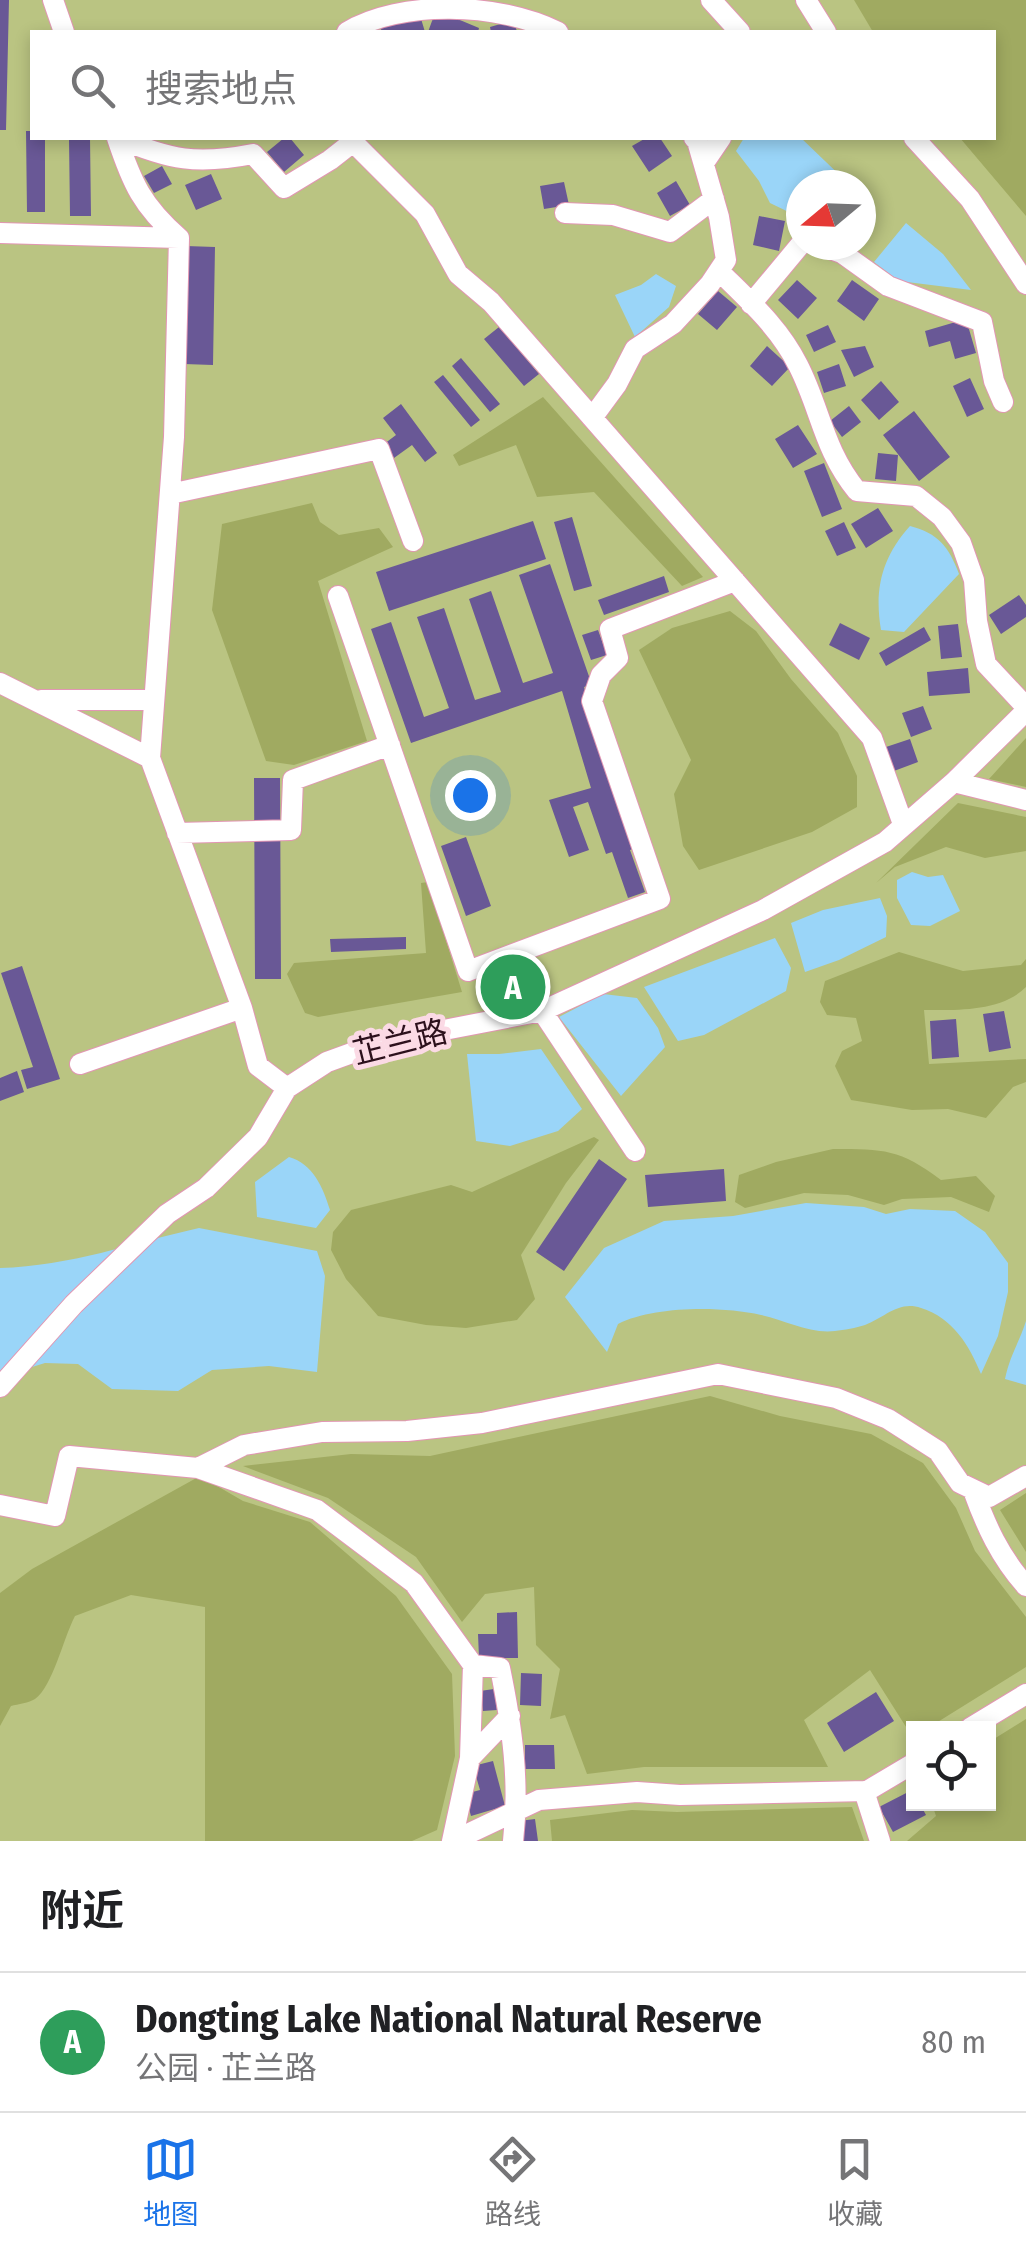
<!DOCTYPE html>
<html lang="zh">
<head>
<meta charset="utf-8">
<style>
  body { margin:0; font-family:"Fira Sans Condensed","Noto Sans SC",sans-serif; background:#f2f2f2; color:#202124 }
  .controls { position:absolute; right:30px; bottom:30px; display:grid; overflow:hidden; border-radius:0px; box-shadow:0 5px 15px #0003 }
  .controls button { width:90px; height:90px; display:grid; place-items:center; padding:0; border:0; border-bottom:2px solid #e0e0e0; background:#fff; color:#202124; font:50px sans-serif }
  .compass { position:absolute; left:786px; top:170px; width:90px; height:90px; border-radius:50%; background:#fff; box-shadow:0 5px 15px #0003; rotate:251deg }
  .you { position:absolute; left:470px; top:795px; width:35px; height:35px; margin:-25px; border:8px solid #fff; border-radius:50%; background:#1a73e8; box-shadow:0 0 0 15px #1a73e833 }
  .badge { display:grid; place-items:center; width:65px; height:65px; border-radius:50%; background:#1a73e8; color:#fff; font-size:32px; font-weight:700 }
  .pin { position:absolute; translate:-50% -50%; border:5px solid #fff; box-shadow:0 2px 10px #0006 }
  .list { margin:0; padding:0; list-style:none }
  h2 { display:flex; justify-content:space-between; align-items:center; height:130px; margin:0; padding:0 40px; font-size:42px }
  h2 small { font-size:32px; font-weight:400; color:#757577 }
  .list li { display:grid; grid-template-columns:65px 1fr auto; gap:30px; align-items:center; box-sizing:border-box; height:140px; padding:0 40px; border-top:2px solid #e0e0e0 }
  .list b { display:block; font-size:38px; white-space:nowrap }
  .list p { margin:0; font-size:32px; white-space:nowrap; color:#757577 }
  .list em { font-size:32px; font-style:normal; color:#757577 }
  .icon { flex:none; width:55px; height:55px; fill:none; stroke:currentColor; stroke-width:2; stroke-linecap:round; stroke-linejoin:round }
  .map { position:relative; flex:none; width:1026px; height:1841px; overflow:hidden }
  .search { position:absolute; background:#fff; box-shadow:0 5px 15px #0003; left:30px; right:30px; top:30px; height:110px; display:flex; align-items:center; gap:25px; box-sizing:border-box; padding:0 35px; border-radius:0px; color:#757577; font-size:38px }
  .sheet { height:270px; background:#fff }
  nav { display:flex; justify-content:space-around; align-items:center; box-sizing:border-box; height:140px; border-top:2px solid #e0e0e0; background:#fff; font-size:28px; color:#757577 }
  nav a { display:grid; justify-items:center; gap:5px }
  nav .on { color:#1a73e8 }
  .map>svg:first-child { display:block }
  .green { fill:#bac482; fill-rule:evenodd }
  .forest { fill:#a0aa61 }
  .water { fill:#9ad5f8 }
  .building { fill:#695896 }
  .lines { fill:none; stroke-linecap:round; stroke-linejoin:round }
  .minor-casing { stroke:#e296b3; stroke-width:22 }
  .minor { stroke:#fff; stroke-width:20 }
  .labels { text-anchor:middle; stroke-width:10; stroke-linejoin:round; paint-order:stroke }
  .street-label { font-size:32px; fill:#2c101c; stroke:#fbdae5 }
</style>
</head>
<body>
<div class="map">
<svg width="1026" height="1841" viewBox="0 0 1026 1841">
  <rect width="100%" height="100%" fill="#fbdae5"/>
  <path class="green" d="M 0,0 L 1026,0 L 1026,1841 L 0,1841 ZM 32,32 L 994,32 L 994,138 L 32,138 ZM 801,185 L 861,185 L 861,245 L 801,245 ZM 914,1728 L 988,1728 L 988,1804 L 914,1804 Z"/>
  <path class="forest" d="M 854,0 L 1026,0 L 1026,216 L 960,138 L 994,138 L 994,32 L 873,32 Z
    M 543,397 L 703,577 L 682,586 L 594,492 L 537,497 L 516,445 L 459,466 L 453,455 Z
    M 312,503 L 320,522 L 339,535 L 379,528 L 393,547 L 318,581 L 367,741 L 294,765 L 266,761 L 212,610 L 222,524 Z
    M 730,611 L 756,631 L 791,679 L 838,733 L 857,776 L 857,807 L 812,832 L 699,870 L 683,846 L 674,794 L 691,760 L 639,650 L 672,628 Z
    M 1026,738 L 1026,787 L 989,779 Z
    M 958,803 L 1026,817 L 1026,851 L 985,858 L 946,847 L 895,867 L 876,883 Z
    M 428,882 L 462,992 L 318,1017 L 305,1013 L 287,974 L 294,963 L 426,953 L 421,883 Z
    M 899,952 L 963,971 L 1021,965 L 1026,959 L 1026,987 C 1001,1012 957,1010 924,1010 L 929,1064 L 1026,1059 L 1026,1082 L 1013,1087 L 986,1118 L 948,1109 L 912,1110 L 851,1100 L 835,1066 L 842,1051 L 862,1041 L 856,1018 L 827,1015 L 820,1002 L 825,981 Z
    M 594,1137 L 599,1140 L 566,1183 L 521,1255 L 535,1299 L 517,1320 L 466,1328 L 426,1325 L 378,1316 L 346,1279 L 331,1250 L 333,1232 L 351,1210 L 451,1185 L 472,1192 Z
    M 833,1149 C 884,1149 900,1149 941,1180 L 976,1176 L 995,1196 L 989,1212 L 951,1197 L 902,1199 L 884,1205 L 848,1195 L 804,1193 L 745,1208 L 735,1202 L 739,1175 L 776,1162 Z
    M 710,1396 L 780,1416 L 871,1434 L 923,1463 L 956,1508 L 975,1551 L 1026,1617 L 1026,1667 L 928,1728 L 914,1728 L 913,1738 L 870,1670 L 804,1720 L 828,1767 L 644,1767 L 587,1774 L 565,1715 L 550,1719 L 560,1669 L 536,1645 L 534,1587 L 485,1594 L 462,1622 L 416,1557 L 328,1498 L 243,1466 L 351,1454 L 430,1456 Z
    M 200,1476 L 243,1501 L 310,1522 L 396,1596 L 452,1674 L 455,1756 L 437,1830 L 412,1841 L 205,1841 L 205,1607 L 131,1595 L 75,1616 C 63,1639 53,1686 35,1699 C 29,1703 18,1704 11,1706 L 0,1726 L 0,1593 L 32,1569 Z
    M 1026,1493 L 1026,1552 L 1000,1510 Z
    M 1026,1719 L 1026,1841 L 907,1841 L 936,1816 L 932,1804 L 988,1804 L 989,1742 Z
    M 852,1807 L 864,1841 L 552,1841 L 550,1820 L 632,1810 L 677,1812 Z"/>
  <path class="water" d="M 744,138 L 801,138 L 850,185 L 801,185 L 801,218 L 770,203 L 759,181 L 736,151 Z
    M 906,223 L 943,254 L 971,290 L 899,281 L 874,262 Z
    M 656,274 L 676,286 L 669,307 L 635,337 L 615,295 L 641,285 Z
    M 910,526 C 938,533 949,547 959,574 L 904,632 L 881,630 C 874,589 882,557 910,526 Z
    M 912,872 L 928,877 L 943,875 L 960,911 L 930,926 L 911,925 L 897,898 L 897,880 Z
    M 880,898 L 887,916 L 886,937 L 839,960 L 805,972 L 791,923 L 823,910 Z
    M 775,938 L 791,968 L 786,991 L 704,1035 L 678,1041 L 644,987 Z
    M 603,994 L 637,998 L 658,1028 L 665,1047 L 621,1096 L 559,1017 Z
    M 541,1049 L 582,1109 L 558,1131 L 510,1146 L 476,1141 L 467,1054 L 499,1054 Z
    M 289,1157 C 313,1164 323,1187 330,1210 L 316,1228 L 257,1217 L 255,1182 Z
    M 806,1203 L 864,1207 L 886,1214 L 910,1209 L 955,1211 L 985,1232 L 1008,1263 L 1008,1292 L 998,1336 L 981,1374 C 969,1345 953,1318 921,1308 C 899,1300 884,1318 865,1325 C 856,1328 844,1330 835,1331 C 809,1334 785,1320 761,1315 C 721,1306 654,1306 618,1324 L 607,1352 L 565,1297 L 604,1248 L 664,1221 L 733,1216 Z
    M 199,1228 L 317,1251 L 325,1276 L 317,1372 L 269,1366 L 212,1370 L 178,1391 L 112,1389 L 78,1364 L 45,1363 L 0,1377 L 0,1268 C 71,1266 132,1243 199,1228 Z
    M 1026,1321 L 1026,1385 L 1005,1379 C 1010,1355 1019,1343 1026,1321 Z"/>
  <path class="building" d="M 0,0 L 9,0 L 6,130 L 0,130 Z
    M 436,10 L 479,28 L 478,32 L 428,32 Z
    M 419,12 L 425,32 L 382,32 L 379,23 Z
    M 514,20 L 517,32 L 491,32 L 490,27 Z
    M 26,131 L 32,131 L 32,138 L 45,138 L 45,212 L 27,212 Z
    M 69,138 L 90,138 L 91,216 L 70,216 Z
    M 284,138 L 290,138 L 304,155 L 284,172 L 267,152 Z
    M 646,138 L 660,138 L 672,156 L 649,172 L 632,146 Z
    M 162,166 L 172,184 L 154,193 L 144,176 Z
    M 211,174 L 222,199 L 196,210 L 185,185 Z
    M 676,181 L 690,205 L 670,216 L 657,193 Z
    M 564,182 L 569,205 L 544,209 L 540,186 Z
    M 759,216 L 785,221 L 779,251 L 753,245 Z
    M 186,246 L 215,247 L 213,365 L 184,364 Z
    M 797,280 L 817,298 L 798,319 L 778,300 Z
    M 852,280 L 879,299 L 864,321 L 837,301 Z
    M 718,291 L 737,307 L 717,330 L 698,314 Z
    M 966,319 L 976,353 L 955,359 L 950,341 L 929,347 L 925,331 Z
    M 828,325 L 836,342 L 814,352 L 806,335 Z
    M 499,327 L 539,374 L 524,386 L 484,339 Z
    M 767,346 L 790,367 L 772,386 L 750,366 Z
    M 865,346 L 874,367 L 854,377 L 841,350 Z
    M 461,358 L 500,404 L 490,412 L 452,366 Z
    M 839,364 L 846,386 L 824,393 L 817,372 Z
    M 443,375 L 480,420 L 471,427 L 434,382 Z
    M 970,378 L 984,409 L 967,417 L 953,386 Z
    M 881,381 L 899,402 L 879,420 L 861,400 Z
    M 401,404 L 437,453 L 425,462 L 412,445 L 394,458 L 384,444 L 396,435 L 383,418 Z
    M 849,406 L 861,422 L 842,437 L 830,421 Z
    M 914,411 L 950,457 L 919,481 L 883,435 Z
    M 798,425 L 817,454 L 793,468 L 775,439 Z
    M 878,453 L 898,455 L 896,481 L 875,479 Z
    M 824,463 L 842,509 L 822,517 L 804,471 Z
    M 878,508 L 893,531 L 866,548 L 851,524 Z
    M 572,517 L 592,586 L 574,591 L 554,522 Z
    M 533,521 L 546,559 L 389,611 L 376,572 Z
    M 844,522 L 856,548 L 837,556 L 825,531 Z
    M 550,564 L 592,685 L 584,687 L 639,847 L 630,850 L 645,892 L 628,898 L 612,852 L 606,854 L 588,802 L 573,807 L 589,850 L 569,857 L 549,800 L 591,788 L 562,691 L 411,743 L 371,629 L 391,622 L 424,717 L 449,708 L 417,617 L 444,608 L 475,700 L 501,692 L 469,599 L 491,591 L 523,683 L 553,673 L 519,575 Z
    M 664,576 L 669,592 L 604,615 L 598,600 Z
    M 1019,595 L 1026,605 L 1026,617 L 1001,634 L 989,615 Z
    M 840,623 L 870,638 L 859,660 L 829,645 Z
    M 958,624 L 962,657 L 941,659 L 938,626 Z
    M 924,627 L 931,640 L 886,666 L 879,653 Z
    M 598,630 L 607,655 L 591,660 L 582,635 Z
    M 968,668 L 970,693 L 929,696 L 927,672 Z
    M 923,706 L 932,729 L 911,737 L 902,713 Z
    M 910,739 L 918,762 L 894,771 L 886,747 Z
    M 254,778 L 280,778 L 281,979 L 255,979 Z
    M 466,837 L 491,906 L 466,916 L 441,846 Z
    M 406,937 L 406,949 L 331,952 L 330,939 Z
    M 22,966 L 60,1079 L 27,1089 L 21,1070 L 33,1067 L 1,973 Z
    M 1004,1011 L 1011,1048 L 989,1052 L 983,1014 Z
    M 956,1019 L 959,1057 L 932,1059 L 930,1021 Z
    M 17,1071 L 24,1092 L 0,1101 L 0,1078 Z
    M 599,1159 L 627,1179 L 564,1271 L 536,1252 Z
    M 724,1169 L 726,1201 L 648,1207 L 645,1175 Z
    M 517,1612 L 518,1658 L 479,1658 L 478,1634 L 497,1634 L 497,1613 Z
    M 521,1673 L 542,1674 L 541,1706 L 520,1705 Z
    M 494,1689 L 497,1710 L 483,1711 L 480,1691 Z
    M 876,1692 L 894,1721 L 844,1752 L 827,1723 Z
    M 525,1745 L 554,1745 L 555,1769 L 525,1769 Z
    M 493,1761 L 505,1806 L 471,1816 L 465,1794 L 480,1790 L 473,1766 Z
    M 914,1789 L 914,1804 L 920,1804 L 926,1815 L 893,1832 L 879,1807 Z
    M 535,1819 L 538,1841 L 522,1841 L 519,1821 Z"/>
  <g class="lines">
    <g class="minor-casing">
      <path id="minor" d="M 53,0 L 64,32
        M 711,0 L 740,32
        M 806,0 L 826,32
        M 347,32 C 400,0 498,2 558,32
        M 117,138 C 132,183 142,206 179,238 L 174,437 L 150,758
        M 118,138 C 170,160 197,165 253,154 L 284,188 L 330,160 L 353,142 L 425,214 L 458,274 L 491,302 L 872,738 L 903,824
        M 914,138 L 970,199 L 1026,284
        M 704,163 L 721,138
        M 565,213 L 613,215 L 670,232 L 714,199
        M 0,233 L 179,238
        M 819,245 L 842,253 L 888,286 L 982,322 L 994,381 L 1003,402
        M 719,271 C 749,301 779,327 798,365 C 821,410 823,449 857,491 L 916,496 L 942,517 L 961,543 L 974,580 L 977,621 L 986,664 L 1026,707
        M 751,304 L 801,244
        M 592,418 L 617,384 L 635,349 L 673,324 L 710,284 L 726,260 L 719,217 L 697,141 L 694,138
        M 170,494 L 379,449 L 413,541
        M 338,596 L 468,971 L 660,899 L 592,701 L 601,675 L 618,658 L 610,629 L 735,581
        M 0,683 L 150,758 L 242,1008 L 258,1066 L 287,1088
        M 41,700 L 154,700
        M 954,782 L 1026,800
        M 177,833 L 291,830 L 293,780 L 390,745
        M 542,1011 L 635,1151
        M 80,1064 L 242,1008
        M 0,1387 L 74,1304 L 167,1214 L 206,1188 L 258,1137 L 287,1088 L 327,1062 L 382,1042 L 542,1011 L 763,910 L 885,842 L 954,782 L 1026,711
        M 198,1468 L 244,1445 L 322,1432 L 407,1431 L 482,1423 L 718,1374 L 836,1398 L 888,1419 L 938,1451 L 960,1483 L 989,1497 L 1026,1476
        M 973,1490 C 986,1526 1000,1557 1026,1586
        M 0,1505 L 55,1516 L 69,1456 L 198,1468 L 317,1510 L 414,1583 L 473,1665 L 500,1668 C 512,1726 520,1782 513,1841
        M 970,1728 L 1026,1694
        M 470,1758 L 510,1716
        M 864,1791 L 880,1841
        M 452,1841 L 470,1758 L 473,1665
        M 453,1841 L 539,1800 L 637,1792 L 680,1795 L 867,1791 L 914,1763"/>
    </g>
    <use href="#minor" class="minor"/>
  </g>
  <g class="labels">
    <g class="street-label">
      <text transform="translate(400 1042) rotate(-14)" y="11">芷兰路</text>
    </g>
  </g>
</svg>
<div class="controls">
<button><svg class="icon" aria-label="locate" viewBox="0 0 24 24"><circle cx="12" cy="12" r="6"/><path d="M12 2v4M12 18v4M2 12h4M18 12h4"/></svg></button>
</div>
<svg class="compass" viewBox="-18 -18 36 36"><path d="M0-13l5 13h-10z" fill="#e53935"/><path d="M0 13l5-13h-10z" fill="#757577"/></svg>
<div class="you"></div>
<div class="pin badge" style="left:513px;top:987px;background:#2e9e5b">A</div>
<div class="search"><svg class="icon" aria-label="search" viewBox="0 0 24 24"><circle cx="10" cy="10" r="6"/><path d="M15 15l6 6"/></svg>搜索地点</div>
</div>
<section class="sheet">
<h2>附近<small></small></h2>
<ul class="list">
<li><span class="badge" style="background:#2e9e5b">A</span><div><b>Dongting Lake National Natural Reserve</b><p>公园 · 芷兰路</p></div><em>80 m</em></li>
</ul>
</section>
<nav>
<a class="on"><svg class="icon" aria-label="map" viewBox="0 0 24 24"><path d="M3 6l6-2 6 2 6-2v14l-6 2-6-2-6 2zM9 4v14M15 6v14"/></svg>地图</a>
<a><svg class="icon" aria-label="directions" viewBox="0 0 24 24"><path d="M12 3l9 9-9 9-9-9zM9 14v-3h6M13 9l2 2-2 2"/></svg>路线</a>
<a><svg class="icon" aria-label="saved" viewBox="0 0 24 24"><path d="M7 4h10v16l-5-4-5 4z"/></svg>收藏</a>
</nav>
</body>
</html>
